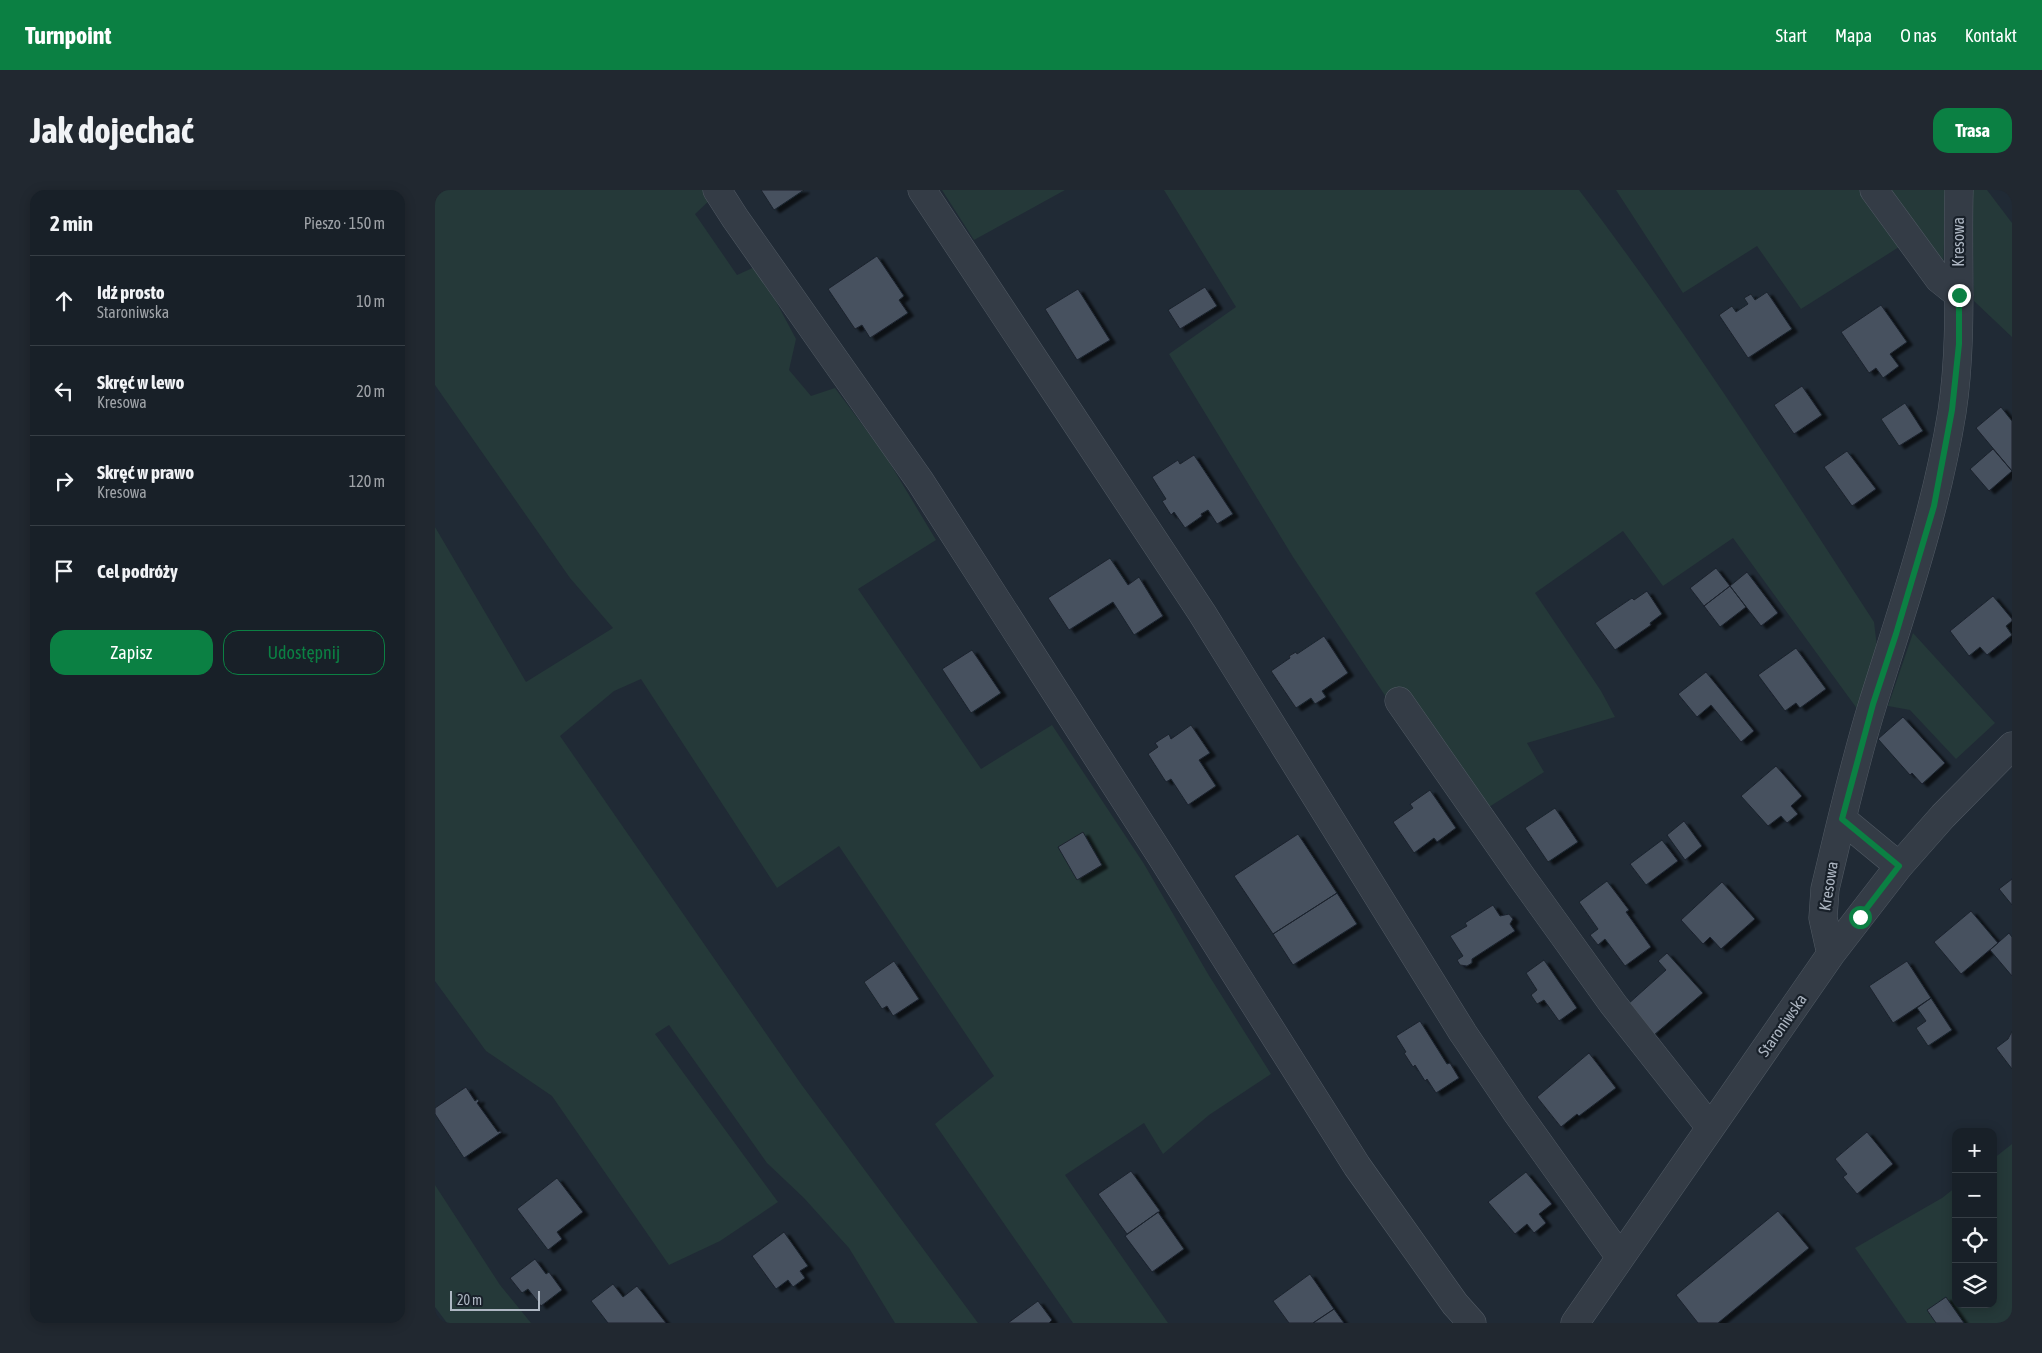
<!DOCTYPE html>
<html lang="pl">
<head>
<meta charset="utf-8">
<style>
  body { margin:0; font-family:"Asap Condensed",sans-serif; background:#212830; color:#f1f3f6 }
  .controls { position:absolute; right:15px; bottom:15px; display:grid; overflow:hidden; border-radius:10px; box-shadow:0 2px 12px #0003 }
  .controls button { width:45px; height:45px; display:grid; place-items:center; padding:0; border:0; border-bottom:1px solid #363e45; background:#182028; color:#f1f3f6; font:25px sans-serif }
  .scale { position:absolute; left:15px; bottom:12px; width:90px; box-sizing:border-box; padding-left:5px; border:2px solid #aeb7c3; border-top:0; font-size:14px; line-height:18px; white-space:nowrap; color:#aeb7c3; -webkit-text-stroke:4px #19212a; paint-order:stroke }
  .stop { position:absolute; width:15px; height:15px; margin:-11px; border:4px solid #0b8043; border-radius:50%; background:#fff }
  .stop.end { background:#0b8043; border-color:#fff; box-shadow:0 1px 5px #0008 }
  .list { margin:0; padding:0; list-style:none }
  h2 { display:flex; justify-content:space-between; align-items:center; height:65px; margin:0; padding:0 20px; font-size:21px }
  h2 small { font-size:16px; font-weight:400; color:#9fa3a8 }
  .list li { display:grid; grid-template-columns:32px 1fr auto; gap:15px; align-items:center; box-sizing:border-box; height:90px; padding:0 20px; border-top:1px solid #363e45 }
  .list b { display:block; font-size:19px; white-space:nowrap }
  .list p { margin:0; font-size:16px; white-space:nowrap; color:#9fa3a8 }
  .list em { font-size:16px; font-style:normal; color:#9fa3a8 }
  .actions { display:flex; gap:10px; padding:15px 20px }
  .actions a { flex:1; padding:11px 0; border:1px solid #0b8043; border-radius:15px; text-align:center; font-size:18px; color:#0b8043 }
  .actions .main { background:#0b8043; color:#fff }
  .icon { flex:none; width:28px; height:28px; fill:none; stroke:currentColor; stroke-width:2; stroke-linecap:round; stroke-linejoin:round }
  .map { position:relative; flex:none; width:1577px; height:1133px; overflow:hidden; border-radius:15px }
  header { display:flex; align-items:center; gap:30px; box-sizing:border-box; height:70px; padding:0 25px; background:#0b8043; color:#fff }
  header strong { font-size:24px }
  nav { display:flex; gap:28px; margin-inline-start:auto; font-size:18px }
  .intro { display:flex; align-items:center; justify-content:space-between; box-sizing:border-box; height:120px; padding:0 30px }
  h1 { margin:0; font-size:35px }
  .button { padding:12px 22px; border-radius:15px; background:#0b8043; color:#fff; font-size:18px; font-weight:700 }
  main { display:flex; gap:30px; padding:0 30px }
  aside { flex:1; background:#182028; border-radius:15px; box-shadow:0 2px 12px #0003 }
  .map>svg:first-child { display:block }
  .green { fill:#253939 }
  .building { fill:#47515f; stroke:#1b232d; filter:url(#shadow) }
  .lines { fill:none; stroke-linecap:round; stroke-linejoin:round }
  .minor-casing { stroke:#515a64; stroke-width:29 }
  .minor { stroke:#343c46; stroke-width:28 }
  .route { stroke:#0b8043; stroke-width:6 }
  .labels { text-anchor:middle; stroke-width:4.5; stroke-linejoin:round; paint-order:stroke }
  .street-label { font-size:16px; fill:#aeb7c3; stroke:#19212a }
</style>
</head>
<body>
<header>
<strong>Turnpoint</strong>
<nav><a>Start</a><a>Mapa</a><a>O nas</a><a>Kontakt</a></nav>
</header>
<div class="intro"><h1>Jak dojechać</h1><a class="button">Trasa</a></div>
<main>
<aside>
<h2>2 min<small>Pieszo · 150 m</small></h2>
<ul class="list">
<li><svg class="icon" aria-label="ahead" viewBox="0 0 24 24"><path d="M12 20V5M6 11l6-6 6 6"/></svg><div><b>Idź prosto</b><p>Staroniwska</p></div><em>10 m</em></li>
<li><svg class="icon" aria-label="left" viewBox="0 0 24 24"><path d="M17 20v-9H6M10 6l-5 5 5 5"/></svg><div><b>Skręć w lewo</b><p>Kresowa</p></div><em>20 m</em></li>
<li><svg class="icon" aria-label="right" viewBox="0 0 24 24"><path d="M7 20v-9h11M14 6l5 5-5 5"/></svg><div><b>Skręć w prawo</b><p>Kresowa</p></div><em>120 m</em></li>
<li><svg class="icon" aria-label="arrive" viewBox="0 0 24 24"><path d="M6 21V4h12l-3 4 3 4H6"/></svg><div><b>Cel podróży</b></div></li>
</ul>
<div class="actions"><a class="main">Zapisz</a><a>Udostępnij</a></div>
</aside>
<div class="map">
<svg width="1577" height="1133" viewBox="0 0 1577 1133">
  <defs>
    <filter id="shadow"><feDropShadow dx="5.5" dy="3" stdDeviation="1" flood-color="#0009"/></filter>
  </defs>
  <rect width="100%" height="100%" fill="#202a35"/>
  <path class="green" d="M 0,0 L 270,0 L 276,9 L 260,24 L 302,85 L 322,76 L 361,149 L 354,180 L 376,206 L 400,198 L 450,265 L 501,350 L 423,399 L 546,579 L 617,535 L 709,674 L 773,784 L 836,884 L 774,925 L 728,964 L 709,933 L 630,985 L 733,1133 L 638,1133 L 500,934 L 559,886 L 404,656 L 342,698 L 206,489 L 179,501 L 125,546 L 366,894 L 543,1133 L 460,1133 L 414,1058 L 369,1008 L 332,973 L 234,835 L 220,844 L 343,1012 L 285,1051 L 234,1075 L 117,906 L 51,861 L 0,791 L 0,337 L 91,492 L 178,438 L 135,388 L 0,195 Z
    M 507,0 L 630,0 L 539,50 Z
    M 729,0 L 1144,0 C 1250,139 1344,286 1439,432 L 1442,457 L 1423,520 L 1298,348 L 1228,396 L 1188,341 L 1100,403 L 1166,501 L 1180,527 L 1092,553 L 1109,582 L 1054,617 L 971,500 L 951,507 L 858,367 L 734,164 L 801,117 Z
    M 1181,0 L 1424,0 L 1464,57 L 1366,119 L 1322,56 L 1248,103 Z
    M 1449,0 L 1511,0 L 1508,82 Z
    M 1537,0 L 1552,0 L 1577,33 L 1577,147 L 1539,111 Z
    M 1478,443 L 1560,533 L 1521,569 L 1475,520 L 1453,516 Z
    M 1577,954 L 1577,1133 L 1472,1133 L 1420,1058 L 1507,1008 L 1521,997 L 1521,1114 L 1558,1114 L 1558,969 Z
    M 0,995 L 65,1095 L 96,1133 L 12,1133 L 0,1117 Z"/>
  <path class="building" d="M 326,0 L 369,0 L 339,20 Z
    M 442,66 L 469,106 L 464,110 L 473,123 L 435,148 L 427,135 L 420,139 L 393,99 Z
    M 770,97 L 782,116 L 745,139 L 733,120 Z
    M 643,99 L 675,150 L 642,170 L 610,119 Z
    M 1332,102 L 1357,139 L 1313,168 L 1284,125 L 1297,116 L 1301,122 L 1313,114 L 1309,108 L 1316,104 L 1320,110 Z
    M 1446,115 L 1472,152 L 1455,164 L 1464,176 L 1448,188 L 1441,178 L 1434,183 L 1406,142 Z
    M 1367,196 L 1387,225 L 1359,244 L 1339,215 Z
    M 1470,213 L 1488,241 L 1464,256 L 1446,229 Z
    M 1566,217 L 1577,231 L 1577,281 L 1541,238 Z
    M 1558,259 L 1577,281 L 1554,301 L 1535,279 Z
    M 1412,261 L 1441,299 L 1417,316 L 1389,277 Z
    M 759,265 L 798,324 L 782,334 L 773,320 L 766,324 L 767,326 L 750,338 L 739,322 L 736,325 L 727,311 L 731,309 L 717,287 L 743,270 L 745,274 Z
    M 675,368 L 693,395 L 704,387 L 728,426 L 699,445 L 678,412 L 634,440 L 613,408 Z
    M 1281,378 L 1295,396 L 1269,416 L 1255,398 Z
    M 1312,382 L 1343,423 L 1326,436 L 1295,396 Z
    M 1295,396 L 1311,417 L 1285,437 L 1269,416 Z
    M 1212,401 L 1227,424 L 1215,433 L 1216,435 L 1180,460 L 1160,433 L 1197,408 L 1199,410 Z
    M 1558,406 L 1577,429 L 1577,431 L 1571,436 L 1577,445 L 1552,465 L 1545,457 L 1534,466 L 1515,441 Z
    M 889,446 L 913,483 L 887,501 L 891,507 L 880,514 L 876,508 L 861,518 L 836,481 L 855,468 L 854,466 L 861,462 L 862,464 Z
    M 1361,458 L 1391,499 L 1365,518 L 1361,513 L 1350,521 L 1323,485 Z
    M 537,460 L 566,503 L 536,523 L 507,479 Z
    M 1271,482 L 1319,541 L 1306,552 L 1276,515 L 1262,527 L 1243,504 Z
    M 1468,527 L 1510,573 L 1487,594 L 1477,583 L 1475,585 L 1443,549 Z
    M 756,535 L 775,563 L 764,570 L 781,596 L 753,615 L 736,589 L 731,592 L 713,564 L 723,557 L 720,553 L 734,544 L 736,549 Z
    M 1341,576 L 1367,606 L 1356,616 L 1363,624 L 1352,633 L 1346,626 L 1333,636 L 1306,606 Z
    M 995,600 L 1021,638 L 1002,652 L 999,648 L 979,663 L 958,632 L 978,618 L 975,614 Z
    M 1120,618 L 1143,652 L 1113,672 L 1090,638 Z
    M 1249,631 L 1267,656 L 1250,670 L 1232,645 Z
    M 648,642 L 667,675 L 642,690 L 623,657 Z
    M 863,644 L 902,703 L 838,744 L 799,686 Z
    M 1227,650 L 1243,671 L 1211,695 L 1195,674 Z
    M 1577,689 L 1577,715 L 1564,699 Z
    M 1172,691 L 1194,720 L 1191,722 L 1216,757 L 1190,776 L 1170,749 L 1163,755 L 1155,745 L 1163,739 L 1144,712 Z
    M 1287,692 L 1320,729 L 1286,759 L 1275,747 L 1268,754 L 1246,730 Z
    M 902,703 L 922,734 L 858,775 L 838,744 Z
    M 1058,715 L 1065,726 L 1074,724 L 1078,729 L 1075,734 L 1080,741 L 1037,769 L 1037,773 L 1032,776 L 1025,775 L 1022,770 L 1028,766 L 1015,746 L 1032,736 L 1030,733 Z
    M 1536,721 L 1563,753 L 1526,784 L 1499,752 Z
    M 1574,743 L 1577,747 L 1577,786 L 1555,760 Z
    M 1232,763 L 1268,803 L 1219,845 L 1192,815 L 1231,780 L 1223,771 Z
    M 1109,770 L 1142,818 L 1124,831 L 1109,810 L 1102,814 L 1096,805 L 1102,800 L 1091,783 Z
    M 459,771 L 484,809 L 458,826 L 452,816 L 447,819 L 429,792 Z
    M 1472,771 L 1496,808 L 1458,833 L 1434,796 Z
    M 1496,808 L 1517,840 L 1493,856 L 1481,838 L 1491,831 L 1482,818 Z
    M 985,831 L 1012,874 L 1015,873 L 1024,888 L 1001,903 L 992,889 L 990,891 L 980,875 L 978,877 L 969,863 L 971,862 L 961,846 Z
    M 1577,841 L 1577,879 L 1561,858 L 1573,849 Z
    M 1154,863 L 1181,898 L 1144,926 L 1142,924 L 1126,937 L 1102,907 Z
    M 31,897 L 40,911 L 43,909 L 44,911 L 42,913 L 63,942 L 65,941 L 67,942 L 29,968 L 0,924 L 0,918 Z
    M 1432,942 L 1458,974 L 1422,1004 L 1408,987 L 1412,984 L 1400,969 Z
    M 696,981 L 725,1021 L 692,1044 L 663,1004 Z
    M 1091,982 L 1117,1014 L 1104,1024 L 1111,1033 L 1099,1043 L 1092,1034 L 1080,1044 L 1053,1012 Z
    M 122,988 L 148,1022 L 122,1042 L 127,1049 L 113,1060 L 82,1019 Z
    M 1343,1021 L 1374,1058 L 1283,1133 L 1263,1133 L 1241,1105 Z
    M 723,1022 L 749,1059 L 717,1082 L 690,1046 Z
    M 349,1042 L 373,1076 L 365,1081 L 370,1088 L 358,1097 L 353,1090 L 341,1099 L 317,1066 Z
    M 100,1069 L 111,1084 L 114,1082 L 127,1100 L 106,1116 L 93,1099 L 87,1103 L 75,1088 Z
    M 875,1084 L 899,1119 L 878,1133 L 854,1133 L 838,1111 Z
    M 178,1094 L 188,1107 L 202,1096 L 231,1133 L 173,1133 L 156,1111 Z
    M 1511,1107 L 1529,1133 L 1501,1133 L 1492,1120 Z
    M 603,1111 L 617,1130 L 614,1133 L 573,1133 Z
    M 899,1119 L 909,1133 L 878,1133 Z"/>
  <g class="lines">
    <g class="minor-casing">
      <path id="minor" d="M 282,0 L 300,28 L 485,291 L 726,666 L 922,976 L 1020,1114 L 1037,1133
        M 487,0 L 767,423 L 1028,843 L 1080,920 L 1185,1067
        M 1439,0 L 1504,89 L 1524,105
        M 964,511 L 1086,686 L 1178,814 L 1275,937
        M 1407,629 L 1464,676
        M 1396,764 L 1388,728 L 1390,699 C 1405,637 1419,574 1438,513 C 1468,417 1501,322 1517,222 C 1528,149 1522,74 1524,0
        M 1140,1133 L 1396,764 L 1464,676 L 1508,626 L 1577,556"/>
    </g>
    <use href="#minor" class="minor"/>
  </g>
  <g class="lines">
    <path class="route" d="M 1425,727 L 1464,676 L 1407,629 L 1438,514 L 1461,444 L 1499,316 L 1517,220 L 1524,154 L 1524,105"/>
  </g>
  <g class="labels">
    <g class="street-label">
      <text transform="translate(1523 52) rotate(-90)" y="6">Kresowa</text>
      <text transform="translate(1393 696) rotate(-81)" y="6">Kresowa</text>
      <text transform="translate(1347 835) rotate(-55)" y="6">Staroniwska</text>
    </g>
  </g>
</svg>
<div class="controls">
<button>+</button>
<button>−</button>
<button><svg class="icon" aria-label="locate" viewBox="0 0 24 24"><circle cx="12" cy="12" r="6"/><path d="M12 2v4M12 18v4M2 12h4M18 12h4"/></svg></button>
<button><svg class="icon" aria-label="layers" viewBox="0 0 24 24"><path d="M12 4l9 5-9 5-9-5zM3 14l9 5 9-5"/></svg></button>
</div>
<div class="scale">20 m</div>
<div class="stop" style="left:1425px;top:727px"></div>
<div class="stop end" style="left:1524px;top:105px"></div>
</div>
</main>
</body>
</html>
